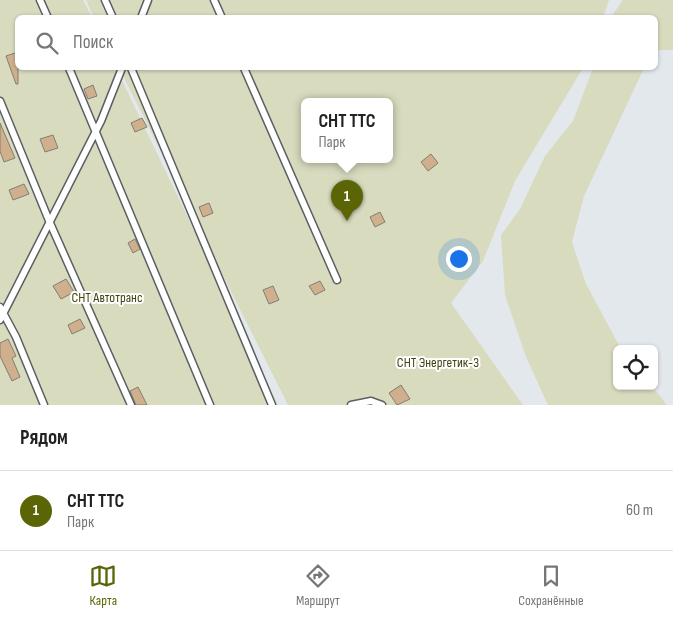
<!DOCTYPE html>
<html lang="ru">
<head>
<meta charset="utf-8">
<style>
  body { margin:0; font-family:"Sofia Sans Condensed",sans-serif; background:#f6f6f6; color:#222 }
  .controls { position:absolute; right:15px; bottom:15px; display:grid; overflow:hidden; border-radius:8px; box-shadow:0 1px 4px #0004 }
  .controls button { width:45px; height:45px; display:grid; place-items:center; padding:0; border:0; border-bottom:1px solid #e0e0e0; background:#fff; color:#222; font:25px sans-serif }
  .you { position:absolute; left:458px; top:258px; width:18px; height:18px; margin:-12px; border:4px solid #fff; border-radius:50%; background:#1a73e8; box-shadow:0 0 0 8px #1a73e833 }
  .badge { display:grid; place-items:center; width:32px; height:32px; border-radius:50%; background:#5c6505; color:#fff; font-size:16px; font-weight:700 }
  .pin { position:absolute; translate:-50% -41px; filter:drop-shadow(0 1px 2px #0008) }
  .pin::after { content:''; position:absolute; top:26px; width:18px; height:15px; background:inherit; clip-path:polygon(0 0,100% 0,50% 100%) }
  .popup { position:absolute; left:301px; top:98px; width:92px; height:65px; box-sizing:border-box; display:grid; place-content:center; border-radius:8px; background:#fff; filter:drop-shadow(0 1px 4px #0005); font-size:16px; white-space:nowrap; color:#767676 }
  .popup b { font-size:19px; color:#222 }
  .popup::after { content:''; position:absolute; left:50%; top:100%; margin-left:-10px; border:10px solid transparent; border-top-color:#fff }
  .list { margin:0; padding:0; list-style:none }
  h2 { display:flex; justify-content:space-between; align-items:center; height:65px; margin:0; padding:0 20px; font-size:21px }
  h2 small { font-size:16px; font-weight:400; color:#767676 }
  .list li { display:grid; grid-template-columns:32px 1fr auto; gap:15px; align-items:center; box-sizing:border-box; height:80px; padding:0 20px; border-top:1px solid #e0e0e0 }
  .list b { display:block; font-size:19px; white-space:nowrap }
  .list p { margin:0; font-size:16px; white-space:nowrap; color:#767676 }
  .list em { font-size:16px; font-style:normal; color:#767676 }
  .icon { flex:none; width:28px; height:28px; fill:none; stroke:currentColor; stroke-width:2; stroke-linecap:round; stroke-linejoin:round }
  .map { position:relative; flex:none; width:673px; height:405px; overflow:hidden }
  .search { position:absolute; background:#fff; box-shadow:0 1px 4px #0004; left:15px; right:15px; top:15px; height:55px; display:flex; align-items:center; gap:12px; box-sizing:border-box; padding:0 18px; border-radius:8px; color:#767676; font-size:19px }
  .sheet { height:145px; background:#fff }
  nav { display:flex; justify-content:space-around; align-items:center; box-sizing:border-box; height:70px; border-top:1px solid #e0e0e0; background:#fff; font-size:14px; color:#767676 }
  nav a { display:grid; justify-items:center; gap:2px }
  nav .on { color:#5c6505 }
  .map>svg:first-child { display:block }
  .green { fill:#d8dbbe; fill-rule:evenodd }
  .building { fill:#d0b08c; stroke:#817d78 }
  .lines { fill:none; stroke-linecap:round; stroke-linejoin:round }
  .service-casing { stroke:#5b5f63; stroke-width:9 }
  .service { stroke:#fff; stroke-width:6 }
  .labels { text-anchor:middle; stroke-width:4; stroke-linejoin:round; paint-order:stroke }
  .park-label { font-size:14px; fill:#43450f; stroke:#fff }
</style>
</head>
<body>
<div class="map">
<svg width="673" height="405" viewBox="0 0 673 405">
  <rect width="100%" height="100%" fill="#e3e8ed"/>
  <path class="green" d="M 0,0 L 83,0 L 92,17 L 18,18 L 18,68 L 116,68 L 278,405 L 0,405 Z
    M 86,0 L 609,0 L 603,18 L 94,18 Z
    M 623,0 L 673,0 L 673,50 L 656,50 L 656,18 L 611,17 Z
    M 119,68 L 583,68 L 515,181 L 483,261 L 451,303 L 523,405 L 288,405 ZM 304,102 L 390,102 L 390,160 L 304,160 Z
    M 593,68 L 644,68 L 584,196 L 572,242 L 586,284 L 621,349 L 617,349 L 617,386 L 652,386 L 667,405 L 548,405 L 526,357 L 505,295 L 501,235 L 520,209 L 545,156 L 573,121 Z"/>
  <path class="building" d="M 18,52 L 18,84 L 16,84 L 6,56 Z
    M 93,85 L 97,96 L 88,99 L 84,89 Z
    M 142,118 L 147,127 L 135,132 L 131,123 Z
    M 0,123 L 15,158 L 4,162 L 0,151 Z
    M 53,135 L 58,148 L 45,152 L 40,139 Z
    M 431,154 L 438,163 L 428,171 L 421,162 Z
    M 24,184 L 29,194 L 13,200 L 9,190 Z
    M 209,203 L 213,213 L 203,217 L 199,207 Z
    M 380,212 L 385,222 L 375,227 L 370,217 Z
    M 135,239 L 140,249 L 133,253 L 128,243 Z
    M 66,279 L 74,292 L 61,299 L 53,286 Z
    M 320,281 L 325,290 L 315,295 L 309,286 Z
    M 273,286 L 279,300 L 269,304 L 263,290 Z
    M 80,319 L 85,328 L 72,334 L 68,325 Z
    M 8,339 L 16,356 L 12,358 L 20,377 L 12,381 L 0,356 L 0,343 Z
    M 401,385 L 410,399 L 397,405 L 389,393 Z
    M 138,387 L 147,405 L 136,405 L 130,391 Z"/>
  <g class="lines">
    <g class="service-casing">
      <path id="service" d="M 40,0 L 48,18
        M 105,0 L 113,18
        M 214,0 L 222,18
        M 141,18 L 148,0
        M 69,68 L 210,405
        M 131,68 L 272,405
        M 244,68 L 337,280
        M 0,101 L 50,223 L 131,405
        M 0,307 L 16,337 L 44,405
        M 0,320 L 101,121 L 122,68
        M 351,405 L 371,401 L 382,405"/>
    </g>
    <use href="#service" class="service"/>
  </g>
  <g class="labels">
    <g class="park-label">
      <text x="107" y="302">СНТ Автотранс</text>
      <text x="438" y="367">СНТ Энергетик-3</text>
    </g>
  </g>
</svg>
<div class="controls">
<button><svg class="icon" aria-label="locate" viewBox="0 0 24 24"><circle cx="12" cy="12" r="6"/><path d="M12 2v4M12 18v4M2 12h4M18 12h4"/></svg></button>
</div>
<div class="you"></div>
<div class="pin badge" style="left:347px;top:221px">1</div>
<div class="popup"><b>СНТ ТТС</b>Парк</div>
<div class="search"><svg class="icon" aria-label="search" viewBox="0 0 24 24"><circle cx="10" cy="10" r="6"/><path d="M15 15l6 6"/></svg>Поиск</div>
</div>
<section class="sheet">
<h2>Рядом<small></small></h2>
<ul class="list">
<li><span class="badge">1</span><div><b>СНТ ТТС</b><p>Парк</p></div><em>60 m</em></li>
</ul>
</section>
<nav>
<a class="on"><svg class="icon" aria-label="map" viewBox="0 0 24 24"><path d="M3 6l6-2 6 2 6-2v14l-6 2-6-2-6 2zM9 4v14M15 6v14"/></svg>Карта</a>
<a><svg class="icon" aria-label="directions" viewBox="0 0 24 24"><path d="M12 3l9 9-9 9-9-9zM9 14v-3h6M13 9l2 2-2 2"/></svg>Маршрут</a>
<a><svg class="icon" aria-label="saved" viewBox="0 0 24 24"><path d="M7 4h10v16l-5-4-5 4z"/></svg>Сохранённые</a>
</nav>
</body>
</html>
